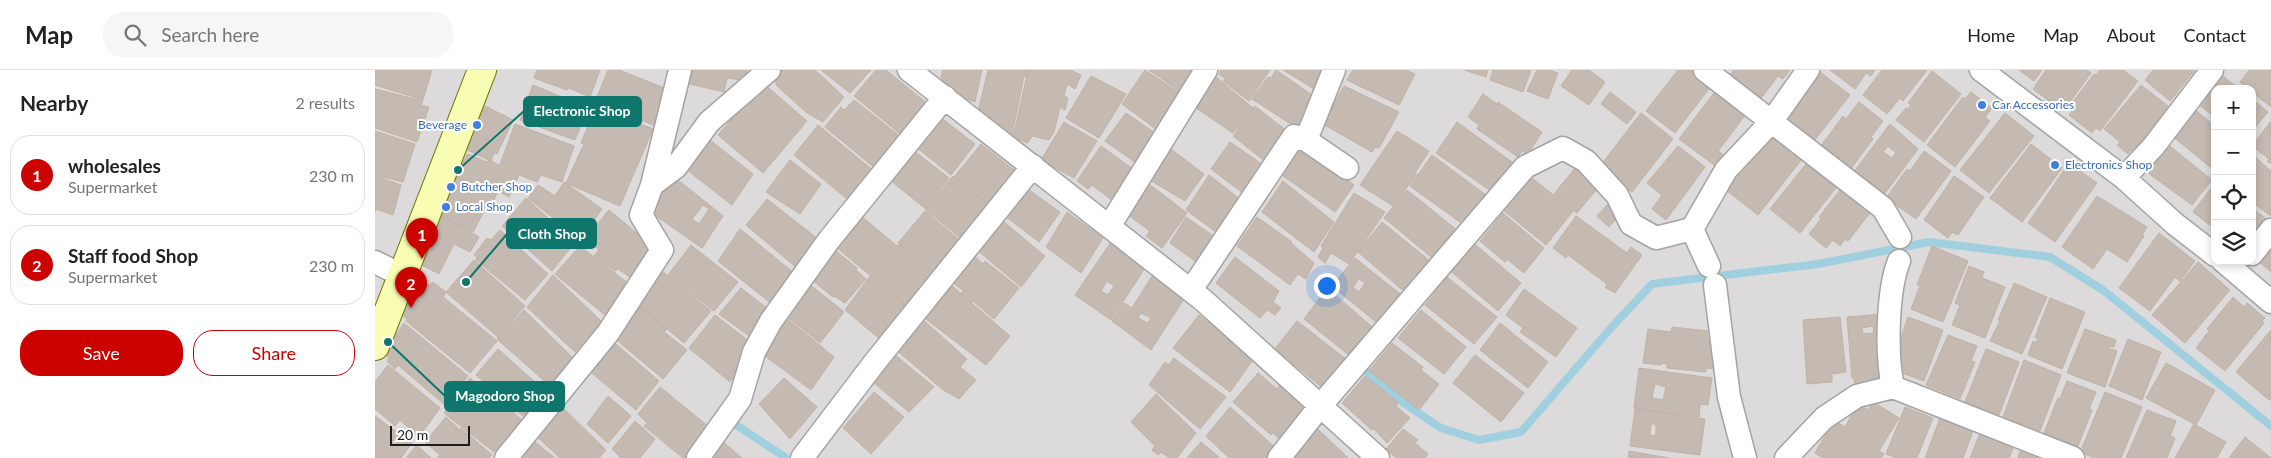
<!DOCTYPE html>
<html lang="en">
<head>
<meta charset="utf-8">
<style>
  body { margin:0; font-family:Lato,sans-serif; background:#f6f6f6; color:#222 }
  .controls { position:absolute; right:15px; top:15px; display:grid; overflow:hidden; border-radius:10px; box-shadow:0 2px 8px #0003 }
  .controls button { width:45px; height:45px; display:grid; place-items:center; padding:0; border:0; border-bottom:1px solid #e0e0e0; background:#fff; color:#222; font:25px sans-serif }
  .scale { position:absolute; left:15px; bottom:12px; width:80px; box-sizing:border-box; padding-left:5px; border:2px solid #1d1d1d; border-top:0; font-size:14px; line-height:18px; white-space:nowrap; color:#1d1d1d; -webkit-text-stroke:4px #fff; paint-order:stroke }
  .you { position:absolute; left:951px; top:215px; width:18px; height:18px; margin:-12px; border:4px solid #fff; border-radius:50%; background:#1a73e8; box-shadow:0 0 0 8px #1a73e833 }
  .badge { display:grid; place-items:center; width:32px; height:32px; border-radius:50%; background:#cb0200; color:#fff; font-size:16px; font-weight:700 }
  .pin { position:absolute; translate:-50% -41px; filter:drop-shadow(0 1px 2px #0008) }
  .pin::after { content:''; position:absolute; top:26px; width:18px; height:15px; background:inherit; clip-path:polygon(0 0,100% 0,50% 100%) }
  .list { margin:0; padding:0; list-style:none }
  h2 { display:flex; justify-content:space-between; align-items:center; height:65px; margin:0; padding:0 20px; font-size:21px }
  h2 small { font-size:16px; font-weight:400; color:#767676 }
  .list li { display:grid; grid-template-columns:32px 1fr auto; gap:15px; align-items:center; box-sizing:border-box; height:80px; margin:0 10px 10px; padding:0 10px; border:1px solid #e0e0e0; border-radius:20px }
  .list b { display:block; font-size:19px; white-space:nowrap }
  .list p { margin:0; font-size:16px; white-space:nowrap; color:#767676 }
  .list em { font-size:16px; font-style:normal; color:#767676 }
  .actions { display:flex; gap:10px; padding:15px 20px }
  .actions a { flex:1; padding:11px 0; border:1px solid #cb0200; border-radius:20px; text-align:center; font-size:18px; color:#cb0200 }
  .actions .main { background:#cb0200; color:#fff }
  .icon { flex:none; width:28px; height:28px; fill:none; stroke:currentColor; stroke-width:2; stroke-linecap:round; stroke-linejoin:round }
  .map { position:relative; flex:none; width:1896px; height:388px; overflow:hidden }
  header { display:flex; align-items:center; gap:30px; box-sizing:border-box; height:70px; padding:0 25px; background:#fff; border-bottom:1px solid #e0e0e0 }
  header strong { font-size:24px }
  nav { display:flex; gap:28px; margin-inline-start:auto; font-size:18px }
  .search { width:350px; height:45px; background:#f6f6f6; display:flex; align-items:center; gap:12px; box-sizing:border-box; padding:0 18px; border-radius:20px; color:#767676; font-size:19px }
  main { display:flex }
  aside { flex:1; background:#fff }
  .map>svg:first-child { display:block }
  .residential { fill:#dcdada; fill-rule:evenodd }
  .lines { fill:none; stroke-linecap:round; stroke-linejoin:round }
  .stream { stroke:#a0d0df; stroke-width:8 }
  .building { fill:#c4bab2; stroke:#c2b1a4; fill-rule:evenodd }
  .minor-casing { stroke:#a4a4a4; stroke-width:25 }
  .secondary-casing { stroke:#6a7900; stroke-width:30 }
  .minor { stroke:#fff; stroke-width:22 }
  .secondary { stroke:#f8fdb3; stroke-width:28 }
  .shop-dot { fill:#3f7fe0; stroke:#fff; stroke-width:2 }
  .labels { text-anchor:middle; stroke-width:4; stroke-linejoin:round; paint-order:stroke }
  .shop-label { font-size:12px; fill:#366cbe; stroke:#fff; text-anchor:start }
  .leader { fill:none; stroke:#0f766e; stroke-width:2 }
  .callout-dot { fill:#0f766e; stroke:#fff; stroke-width:2 }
  .callout { fill:#0f766e; stroke:#0f766e; stroke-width:2 }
  .callout-label { font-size:14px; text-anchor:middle; font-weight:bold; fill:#fff }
</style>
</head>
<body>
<header>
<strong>Map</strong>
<div class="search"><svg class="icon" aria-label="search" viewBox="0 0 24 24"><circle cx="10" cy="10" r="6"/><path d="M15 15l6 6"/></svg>Search here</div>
<nav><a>Home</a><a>Map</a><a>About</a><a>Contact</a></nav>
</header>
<main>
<aside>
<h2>Nearby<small>2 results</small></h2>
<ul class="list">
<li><span class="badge">1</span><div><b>wholesales</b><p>Supermarket</p></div><em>230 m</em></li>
<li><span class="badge">2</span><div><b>Staff food Shop</b><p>Supermarket</p></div><em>230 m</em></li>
</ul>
<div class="actions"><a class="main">Save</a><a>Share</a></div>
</aside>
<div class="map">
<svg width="1896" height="388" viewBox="0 0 1896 388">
  <rect width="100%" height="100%" fill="#efebe3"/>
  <path class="residential" d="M 0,0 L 1896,0 L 1896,388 L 0,388 ZM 1840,19 L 1877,19 L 1877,191 L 1840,191 Z"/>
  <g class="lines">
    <path class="stream" d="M 991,301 L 1027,332 L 1066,358 L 1104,370 L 1146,362 L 1235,259 L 1277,214 L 1443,194 L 1554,172 L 1675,187 L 1728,220 L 1896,356
      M 354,358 L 358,353 L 410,387"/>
  </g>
  <path class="building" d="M 0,0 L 57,0 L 48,30 L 0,15 Z
    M 162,0 L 225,0 L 215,27 L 194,18 L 192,20 L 159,8 Z
    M 233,0 L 244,0 L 292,19 L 281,56 L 220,32 Z
    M 314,0 L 373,0 L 367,10 L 352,8 L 349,22 L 311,13 Z
    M 402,0 L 440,0 L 469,27 L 448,52 L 432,43 L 401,15 L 402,13 L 395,8 Z
    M 446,0 L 496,0 L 475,23 Z
    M 501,0 L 511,0 L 554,35 L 529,67 L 479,26 Z
    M 568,0 L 607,0 L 600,32 L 575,23 L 566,7 Z
    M 613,0 L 653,0 L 652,7 L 649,6 L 637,65 L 619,63 L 601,50 Z
    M 653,0 L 695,0 L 706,5 L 700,19 L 692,14 L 689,26 L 693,28 L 690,40 L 685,37 L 679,62 L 674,70 L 657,66 L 653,73 L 638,68 Z
    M 770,0 L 809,26 L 786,63 L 747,34 Z
    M 774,0 L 827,0 L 811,26 Z
    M 846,0 L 895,0 L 874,31 L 848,11 L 850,9 L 844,4 Z
    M 901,0 L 937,25 L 927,43 L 935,49 L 925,60 L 877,29 L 893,7 L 896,8 Z
    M 908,0 L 954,0 L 941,20 Z
    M 978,0 L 1031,0 L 1040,4 L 1024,35 L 972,10 Z
    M 1089,0 L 1113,0 L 1111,7 Z
    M 1118,0 L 1156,0 L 1148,22 L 1115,10 Z
    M 1162,0 L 1174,0 L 1183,3 L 1173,29 L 1152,21 Z
    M 1197,0 L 1214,0 L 1230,12 L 1214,35 L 1186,16 Z
    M 1303,0 L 1317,0 L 1336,16 L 1300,63 L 1271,41 Z
    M 1359,0 L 1415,0 L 1408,9 L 1403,6 L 1384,31 L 1353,7 Z
    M 1455,0 L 1500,0 L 1496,6 L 1491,3 L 1480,19 Z
    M 1507,0 L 1552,0 L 1528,31 L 1525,28 L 1512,44 L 1488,25 Z
    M 1644,0 L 1667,0 L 1659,11 Z
    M 1671,0 L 1712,0 L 1716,3 L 1692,36 L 1689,34 L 1685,39 L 1658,19 Z
    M 1725,0 L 1748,0 L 1763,11 L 1725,61 L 1721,58 L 1717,63 L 1694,45 L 1698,40 L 1694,37 L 1719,4 L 1721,5 Z
    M 1778,0 L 1820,0 L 1795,31 L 1770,10 Z
    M 1874,0 L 1896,0 L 1896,37 L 1877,22 L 1877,19 L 1874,19 L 1865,12 Z
    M 1557,1 L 1586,24 L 1549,72 L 1521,50 L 1531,38 L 1533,39 L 1536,35 L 1533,33 Z
    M 1445,2 L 1475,25 L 1439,71 L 1409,49 Z
    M 1847,5 L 1864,19 L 1840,19 L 1840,47 L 1824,35 Z
    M 716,6 L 751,24 L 724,68 L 691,48 Z
    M 841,7 L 878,38 L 858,63 L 818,36 Z
    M 388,13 L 432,51 L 388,103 L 343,65 Z
    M 158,15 L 213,38 L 200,70 L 145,50 Z
    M 1345,15 L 1375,39 L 1343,81 L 1350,86 L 1342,97 L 1304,69 Z
    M 1766,15 L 1793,36 L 1759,82 L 1756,80 L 1753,84 L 1742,75 L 1745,72 L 1729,59 Z
    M 969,16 L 1024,42 L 1004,78 L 1000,77 L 997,82 L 948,54 Z
    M 0,19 L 48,31 L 46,35 L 54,37 L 42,72 L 0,58 Z
    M 1235,22 L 1261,42 L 1252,54 L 1226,34 Z
    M 1596,22 L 1617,38 L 1610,47 L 1615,51 L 1580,97 L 1552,75 L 1588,27 L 1590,29 Z
    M 1108,24 L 1122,34 L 1123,32 L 1167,62 L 1153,84 L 1147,81 L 1143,87 L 1102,59 L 1104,55 L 1093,47 Z
    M 1877,29 L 1893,42 L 1877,61 Z
    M 479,30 L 526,67 L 501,99 L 450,57 L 466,37 L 469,40 Z
    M 1484,32 L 1508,51 L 1496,67 L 1498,69 L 1475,100 L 1446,76 L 1468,46 L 1471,49 Z
    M 110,36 L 138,50 L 122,84 L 119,83 L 116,91 L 90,79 Z
    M 221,36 L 278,59 L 245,136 L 191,113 L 209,74 L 206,73 Z
    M 880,36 L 917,65 L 896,96 L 858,66 Z
    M 1819,39 L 1840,56 L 1840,101 L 1796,65 Z
    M 751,43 L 783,65 L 764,95 L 730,71 Z
    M 1266,43 L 1298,69 L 1257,122 L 1225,96 Z
    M 1630,43 L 1659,66 L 1614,123 L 1585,100 Z
    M 565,47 L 600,74 L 576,105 L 541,77 Z
    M 1896,51 L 1896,94 L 1892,91 L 1894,89 L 1877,76 Z
    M 689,52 L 722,71 L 699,108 L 666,90 Z
    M 1082,52 L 1137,92 L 1116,121 L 1061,83 Z
    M 140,54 L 199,76 L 187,112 L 166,105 L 162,112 L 124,97 Z
    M 1515,54 L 1543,79 L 1508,126 L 1478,103 ZM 1513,76 L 1521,83 L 1517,88 L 1508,82 Z
    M 443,55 L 500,102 L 477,133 L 419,85 Z
    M 0,61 L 40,74 L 28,112 L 0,105 Z
    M 1022,61 L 1054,81 L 1040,103 L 1042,104 L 1018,136 L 985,115 Z
    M 1398,65 L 1427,89 L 1383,145 L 1351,120 L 1378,83 L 1382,85 Z
    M 330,66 L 378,104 L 357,135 L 307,96 Z
    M 855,72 L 891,97 L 872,126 L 836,99 Z
    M 1791,73 L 1837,110 L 1817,135 L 1769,100 Z
    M 606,74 L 643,103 L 617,137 L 579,107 Z
    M 1656,74 L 1687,98 L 1647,152 L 1615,128 Z
    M 726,76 L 759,100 L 738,131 L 717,115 L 713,119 L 702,111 Z
    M 928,76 L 979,115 L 960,142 L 908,106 Z
    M 1303,76 L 1330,97 L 1291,150 L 1277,139 L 1287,125 L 1272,113 Z
    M 796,79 L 829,104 L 810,131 L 775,110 Z
    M 539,81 L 574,108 L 551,139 L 516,111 Z
    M 1549,81 L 1576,101 L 1541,149 L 1511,128 L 1532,99 L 1535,101 Z
    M 92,84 L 112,92 L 114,90 L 144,105 L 134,127 L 123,121 L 119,130 L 116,128 L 98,162 L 66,145 L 74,130 L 71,128 Z
    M 1877,84 L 1896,101 L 1896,146 L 1877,132 Z
    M 1057,85 L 1111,125 L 1089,155 L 1035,116 Z
    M 1435,89 L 1465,113 L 1425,163 L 1395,139 Z
    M 415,90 L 446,114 L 425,144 L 391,122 Z
    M 1205,92 L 1228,112 L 1202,143 L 1179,124 Z
    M 1694,93 L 1722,113 L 1680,172 L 1653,153 Z
    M 297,105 L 348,146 L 327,178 L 274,141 ZM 328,135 L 334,139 L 324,154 L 317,149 Z
    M 834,105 L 871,134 L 848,167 L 811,140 Z
    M 0,106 L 26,115 L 18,145 L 1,139 L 0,142 Z
    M 578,106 L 616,137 L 589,171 L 551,140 Z
    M 1579,106 L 1609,127 L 1583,165 L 1577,162 L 1573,168 L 1549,150 Z
    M 1157,108 L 1198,141 L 1171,175 L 1127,139 L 1147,114 L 1150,117 Z
    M 908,111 L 959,152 L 939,182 L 887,142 Z
    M 189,112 L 227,139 L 205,169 L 153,128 L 163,115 L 180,126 Z
    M 1840,113 L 1840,159 L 1818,142 Z
    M 774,114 L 812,143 L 787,178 L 771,166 L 775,161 L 752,144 Z
    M 1468,116 L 1498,139 L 1473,171 L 1470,169 L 1465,176 L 1458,170 L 1451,178 L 1434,164 L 1446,149 L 1444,147 Z
    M 651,118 L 685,142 L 664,172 L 630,146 Z
    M 1032,120 L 1083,161 L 1061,191 L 1009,148 Z
    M 979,123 L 1010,142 L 974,194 L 956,183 L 950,193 L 943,187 L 948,178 L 946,176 Z
    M 1722,126 L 1772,157 L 1767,165 L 1769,166 L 1752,192 L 1732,179 L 1718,199 L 1687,177 Z
    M 151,128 L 200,172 L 177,201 L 127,156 Z
    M 392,129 L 443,169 L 422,198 L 371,155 Z
    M 1233,134 L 1245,145 L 1234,157 L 1222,146 Z
    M 1877,138 L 1894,151 L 1877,173 Z
    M 234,140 L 281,179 L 259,210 L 243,199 L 240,201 L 219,186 L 224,180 L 211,168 Z
    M 550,141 L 587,172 L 563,205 L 523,173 Z
    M 692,142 L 728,168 L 706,203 L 671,177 Z
    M 1128,143 L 1169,178 L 1149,203 L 1132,189 L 1130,192 L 1105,171 Z
    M 66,145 L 104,167 L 95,182 L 79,174 L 64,204 L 45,194 Z
    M 486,146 L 522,176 L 525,174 L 561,204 L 534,238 L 460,176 Z
    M 1201,146 L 1252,183 L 1256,177 L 1267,185 L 1240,223 L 1230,217 L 1232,214 L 1193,185 L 1191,188 L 1178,178 Z
    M 811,147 L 844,170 L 827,196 L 795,173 Z
    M 882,147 L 917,172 L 916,173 L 939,193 L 931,209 L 923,204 L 915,215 L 862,176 Z
    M 624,148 L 670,186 L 646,217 L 601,179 Z
    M 1007,152 L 1055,191 L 1031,223 L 983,182 Z
    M 365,159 L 419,203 L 397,234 L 343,191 Z
    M 125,160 L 173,204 L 150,230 L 101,190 L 102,187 L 99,185 L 112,168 L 116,170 Z
    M 1784,163 L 1820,191 L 1805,211 L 1800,207 L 1775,241 L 1744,218 Z
    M 1096,171 L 1146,213 L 1123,241 L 1072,198 Z
    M 736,172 L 772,195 L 736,250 L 700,225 ZM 732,211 L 739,216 L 733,225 L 726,221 Z
    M 316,175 L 363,212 L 339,241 L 293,205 Z
    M 1896,175 L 1896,202 L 1883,191 Z
    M 205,176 L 254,214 L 231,246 L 180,204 Z
    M 1557,176 L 1593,191 L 1568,252 L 1536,239 L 1545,216 L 1542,215 Z
    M 460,180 L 482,198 L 481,200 L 491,209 L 470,233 L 459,226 L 458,227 L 436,209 Z
    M 599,186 L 608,194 L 610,191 L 644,218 L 619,249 L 598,231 L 597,233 L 586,223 L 589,221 L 578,213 Z
    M 860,187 L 904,221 L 898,232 L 906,238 L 900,245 L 892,240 L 885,248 L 841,213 Z
    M 980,188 L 1029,227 L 1006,256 L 957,216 ZM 984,209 L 990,213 L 984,222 L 978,217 Z
    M 99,190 L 150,236 L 123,267 L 71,222 Z
    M 1823,192 L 1855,220 L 1810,273 L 1777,245 Z
    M 1594,196 L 1609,202 L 1607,208 L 1630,217 L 1610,268 L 1577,255 L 1585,235 L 1580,233 Z
    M 287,201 L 336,241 L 309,273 L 261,233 Z
    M 779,203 L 811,226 L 776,280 L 737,251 L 749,233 L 757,238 ZM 766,243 L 776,248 L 773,253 L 763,248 Z
    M 178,205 L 226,251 L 200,282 L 152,237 Z
    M 495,206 L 533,238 L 506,270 L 470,240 Z
    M 1072,207 L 1122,247 L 1099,274 L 1050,235 Z
    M 50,212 L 54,215 L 58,212 L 71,222 L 68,227 L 122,271 L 95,303 L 31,251 L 32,249 L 24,242 Z
    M 433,213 L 469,242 L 445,273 L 409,244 Z
    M 1639,213 L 1672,227 L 1647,284 L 1615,271 L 1625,251 L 1623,250 Z
    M 577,216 L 635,266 L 611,295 L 547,246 L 563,225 L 568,228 Z
    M 366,218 L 397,242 L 377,268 L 344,244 Z
    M 952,218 L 1002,261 L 980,290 L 929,249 Z
    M 1149,219 L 1202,258 L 1181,287 L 1145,262 L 1148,258 L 1131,245 Z
    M 1858,227 L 1869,237 L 1872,233 L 1890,248 L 1887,251 L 1889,253 L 1850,301 L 1821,278 L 1834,261 L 1832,259 Z
    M 1675,228 L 1710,242 L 1687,299 L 1653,285 L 1658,271 L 1661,273 L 1663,269 L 1660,267 Z
    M 263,235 L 292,259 L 289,262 L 312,280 L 288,309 L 237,266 Z
    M 149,240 L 198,288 L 175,316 L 122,269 Z
    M 1046,240 L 1091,277 L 1069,304 L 1023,268 Z
    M 1508,244 L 1511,313 L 1480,315 L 1479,308 L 1477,308 L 1472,247 ZM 1498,256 L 1499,263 L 1488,264 L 1487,258 Z
    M 340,245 L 379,275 L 361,312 L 357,309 L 355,312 L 314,278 Z
    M 408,245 L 459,287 L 436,320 L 382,280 Z
    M 824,245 L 880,287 L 855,322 L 798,278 Z
    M 545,247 L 592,289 L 585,297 L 601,310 L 584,329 L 567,319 L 519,278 Z
    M 1465,247 L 1471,302 L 1457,304 L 1457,312 L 1432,314 L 1428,250 Z
    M 1533,247 L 1568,260 L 1549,311 L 1516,299 Z
    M 922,251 L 976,293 L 949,319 L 900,279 Z
    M 29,253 L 93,306 L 70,335 L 23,295 L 20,299 L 12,291 L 14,288 L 9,283 Z
    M 1125,253 L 1173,292 L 1153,318 L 1105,280 Z
    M 1297,257 L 1333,261 L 1332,267 L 1346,268 L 1342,299 L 1331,298 L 1331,302 L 1292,298 L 1292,294 L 1286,293 L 1286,295 L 1268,293 L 1273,259 L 1296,262 Z
    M 1710,259 L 1741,270 L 1739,277 L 1735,276 L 1735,279 L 1742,281 L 1730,317 L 1692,303 Z
    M 1896,260 L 1896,327 L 1894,330 L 1861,302 Z
    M 1573,265 L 1602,276 L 1596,291 L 1600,292 L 1585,329 L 1551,315 Z
    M 235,269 L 284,311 L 261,340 L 212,299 Z
    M 1753,269 L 1786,282 L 1767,330 L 1734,316 Z
    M 1017,273 L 1048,297 L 1046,300 L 1064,314 L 1044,340 L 994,301 Z
    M 123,279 L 170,321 L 149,347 L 101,305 Z
    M 1611,279 L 1644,292 L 1624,345 L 1590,332 Z
    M 514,280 L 559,317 L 534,342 L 493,308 Z
    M 1100,285 L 1149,323 L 1126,352 L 1078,313 Z
    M 799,288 L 851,327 L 825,359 L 774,315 L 790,292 L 794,295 Z
    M 1649,290 L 1686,305 L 1665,361 L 1628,347 Z
    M 1791,293 L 1840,320 L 1821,355 L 1771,328 Z
    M 13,295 L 65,338 L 44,367 L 25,350 L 20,356 L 0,339 L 0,312 Z
    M 1264,298 L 1337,308 L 1333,335 L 1325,334 L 1324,347 L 1259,338 ZM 1280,314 L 1291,317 L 1288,330 L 1277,328 Z
    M 883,303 L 902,319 L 905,315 L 937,345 L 910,374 L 898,363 L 896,365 L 858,332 Z
    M 990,306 L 1023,332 L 1021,336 L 1035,348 L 1012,373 L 998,358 L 997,360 L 967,333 Z
    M 95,308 L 115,325 L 117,323 L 148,351 L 126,383 L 120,380 L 119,382 L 69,343 Z
    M 409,308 L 442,337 L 415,369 L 384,334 Z
    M 1692,311 L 1721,322 L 1714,339 L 1717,340 L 1703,376 L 1669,363 L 1683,328 L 1685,329 Z
    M 285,317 L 339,361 L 317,388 L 308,388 L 269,356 L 272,353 L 263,344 Z
    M 499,322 L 529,347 L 496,384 L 468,358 Z
    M 1730,322 L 1767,337 L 1746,388 L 1719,388 L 1707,383 L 1709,379 L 1707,378 Z
    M 781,324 L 821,363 L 802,388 L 794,388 L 786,382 L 783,385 L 777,380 L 780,376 L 756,352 Z
    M 233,326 L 256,346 L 233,373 L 212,354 Z
    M 1498,332 L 1524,348 L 1504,381 L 1509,384 L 1506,388 L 1448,388 L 1440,383 L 1459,350 L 1470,357 L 1480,339 L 1482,341 L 1485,335 L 1493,340 Z
    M 183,333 L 231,380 L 224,388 L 185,388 L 157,362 Z
    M 855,337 L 902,379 L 895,388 L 854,388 L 831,366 Z
    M 1530,337 L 1558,348 L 1542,388 L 1521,388 L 1511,384 Z
    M 1260,339 L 1330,349 L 1325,385 L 1255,376 ZM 1276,354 L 1281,354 L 1281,365 L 1275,366 Z
    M 1772,340 L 1801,351 L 1795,366 L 1800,368 L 1792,388 L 1751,388 Z
    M 0,346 L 37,373 L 26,388 L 0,388 Z
    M 71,347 L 85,360 L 86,358 L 117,385 L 114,388 L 62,388 L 65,385 L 50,372 Z
    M 1565,348 L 1598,361 L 1588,388 L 1550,388 Z
    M 260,351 L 280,369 L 265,388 L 246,388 L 237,379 Z
    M 1819,354 L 1851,372 L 1842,388 L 1800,388 Z
    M 943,359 L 973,388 L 918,388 Z
    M 1028,359 L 1043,370 L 1040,373 L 1053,384 L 1050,388 L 1021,388 L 1011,379 Z
    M 1605,363 L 1639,376 L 1634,388 L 1595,388 Z
    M 1870,367 L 1896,388 L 1854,388 Z
    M 156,369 L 180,388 L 140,388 Z
    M 348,372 L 367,388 L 333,388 Z
    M 826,372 L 845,388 L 812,388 Z
    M 42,375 L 56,388 L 31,388 Z
    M 1254,381 L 1294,388 L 1253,388 Z
    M 1645,381 L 1662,388 L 1643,388 Z"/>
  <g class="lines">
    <g class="minor-casing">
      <path id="minor" d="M 534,0 L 828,230 L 1003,388
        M 1330,0 L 1508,138 L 1525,167
        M 1606,0 L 1749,108 L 1800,154 L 1840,185
        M 931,70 L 959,0
        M 1749,108 L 1778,77 L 1837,0
        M 277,115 L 301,97 L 334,52 L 394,0
        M 735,155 L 831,0
        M 1317,159 L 1351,100 L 1397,51 L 1433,0
        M 1317,159 L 1334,196
        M 1877,184 L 1896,160
        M 1848,191 L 1896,232
        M 0,192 L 28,206
        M 1340,215 L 1354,327 L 1370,388
        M 816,220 L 919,66 L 931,70 L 972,98
        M 1518,317 C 1511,286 1512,221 1524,191
        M 131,388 L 233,263 L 287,180 L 266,145 L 277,115 L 305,0
        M 323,388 L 365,329 L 379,282 L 396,251 L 454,170 L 570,27
        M 427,388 L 500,292 L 658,96
        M 904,388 L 946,335 L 1150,97 L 1188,78 L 1211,91 L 1242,125 L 1256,154 L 1281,168 L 1317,159
        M 1411,388 L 1449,348 L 1482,326 L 1518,317 L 1698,388"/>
    </g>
    <g class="secondary-casing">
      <path id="secondary" d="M 0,276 L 107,0"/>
    </g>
    <use href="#minor" class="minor"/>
    <use href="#secondary" class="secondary"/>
  </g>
  <g class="shop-dot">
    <circle cx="1607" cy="35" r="5"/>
    <circle cx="102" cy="55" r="5"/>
    <circle cx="1680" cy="95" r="5"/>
    <circle cx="76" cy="117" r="5"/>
    <circle cx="71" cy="137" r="5"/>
  </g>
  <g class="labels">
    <g class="shop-label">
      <text x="1617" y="39">Car Accessories</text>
      <text x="92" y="59" text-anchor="end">Beverage</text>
      <text x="1690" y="99">Electronics Shop</text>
      <text x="86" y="121">Butcher Shop</text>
      <text x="81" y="141">Local Shop</text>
    </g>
  </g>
  <path class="leader" d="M83 100L149 41M91 212L132 164M13 272L70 326"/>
  <g class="callout-dot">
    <circle cx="83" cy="100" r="5"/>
    <circle cx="91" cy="212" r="5"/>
    <circle cx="13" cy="272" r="5"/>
  </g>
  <g class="callout">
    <rect x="149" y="27" width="117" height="29" rx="5"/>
    <rect x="132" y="149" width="89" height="29" rx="5"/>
    <rect x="70" y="312" width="119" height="29" rx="5"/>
  </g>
  <g class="callout-label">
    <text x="207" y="46">Electronic Shop</text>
    <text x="177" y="169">Cloth Shop</text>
    <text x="130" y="331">Magodoro Shop</text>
  </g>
</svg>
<div class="controls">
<button>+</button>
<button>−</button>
<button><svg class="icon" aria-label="locate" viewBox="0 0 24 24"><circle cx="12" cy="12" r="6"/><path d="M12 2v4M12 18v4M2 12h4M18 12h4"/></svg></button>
<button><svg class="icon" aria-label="layers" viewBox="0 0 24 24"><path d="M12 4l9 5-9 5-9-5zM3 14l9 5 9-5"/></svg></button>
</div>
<div class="scale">20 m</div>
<div class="you"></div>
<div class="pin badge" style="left:47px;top:189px">1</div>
<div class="pin badge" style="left:36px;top:238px">2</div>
</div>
</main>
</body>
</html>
